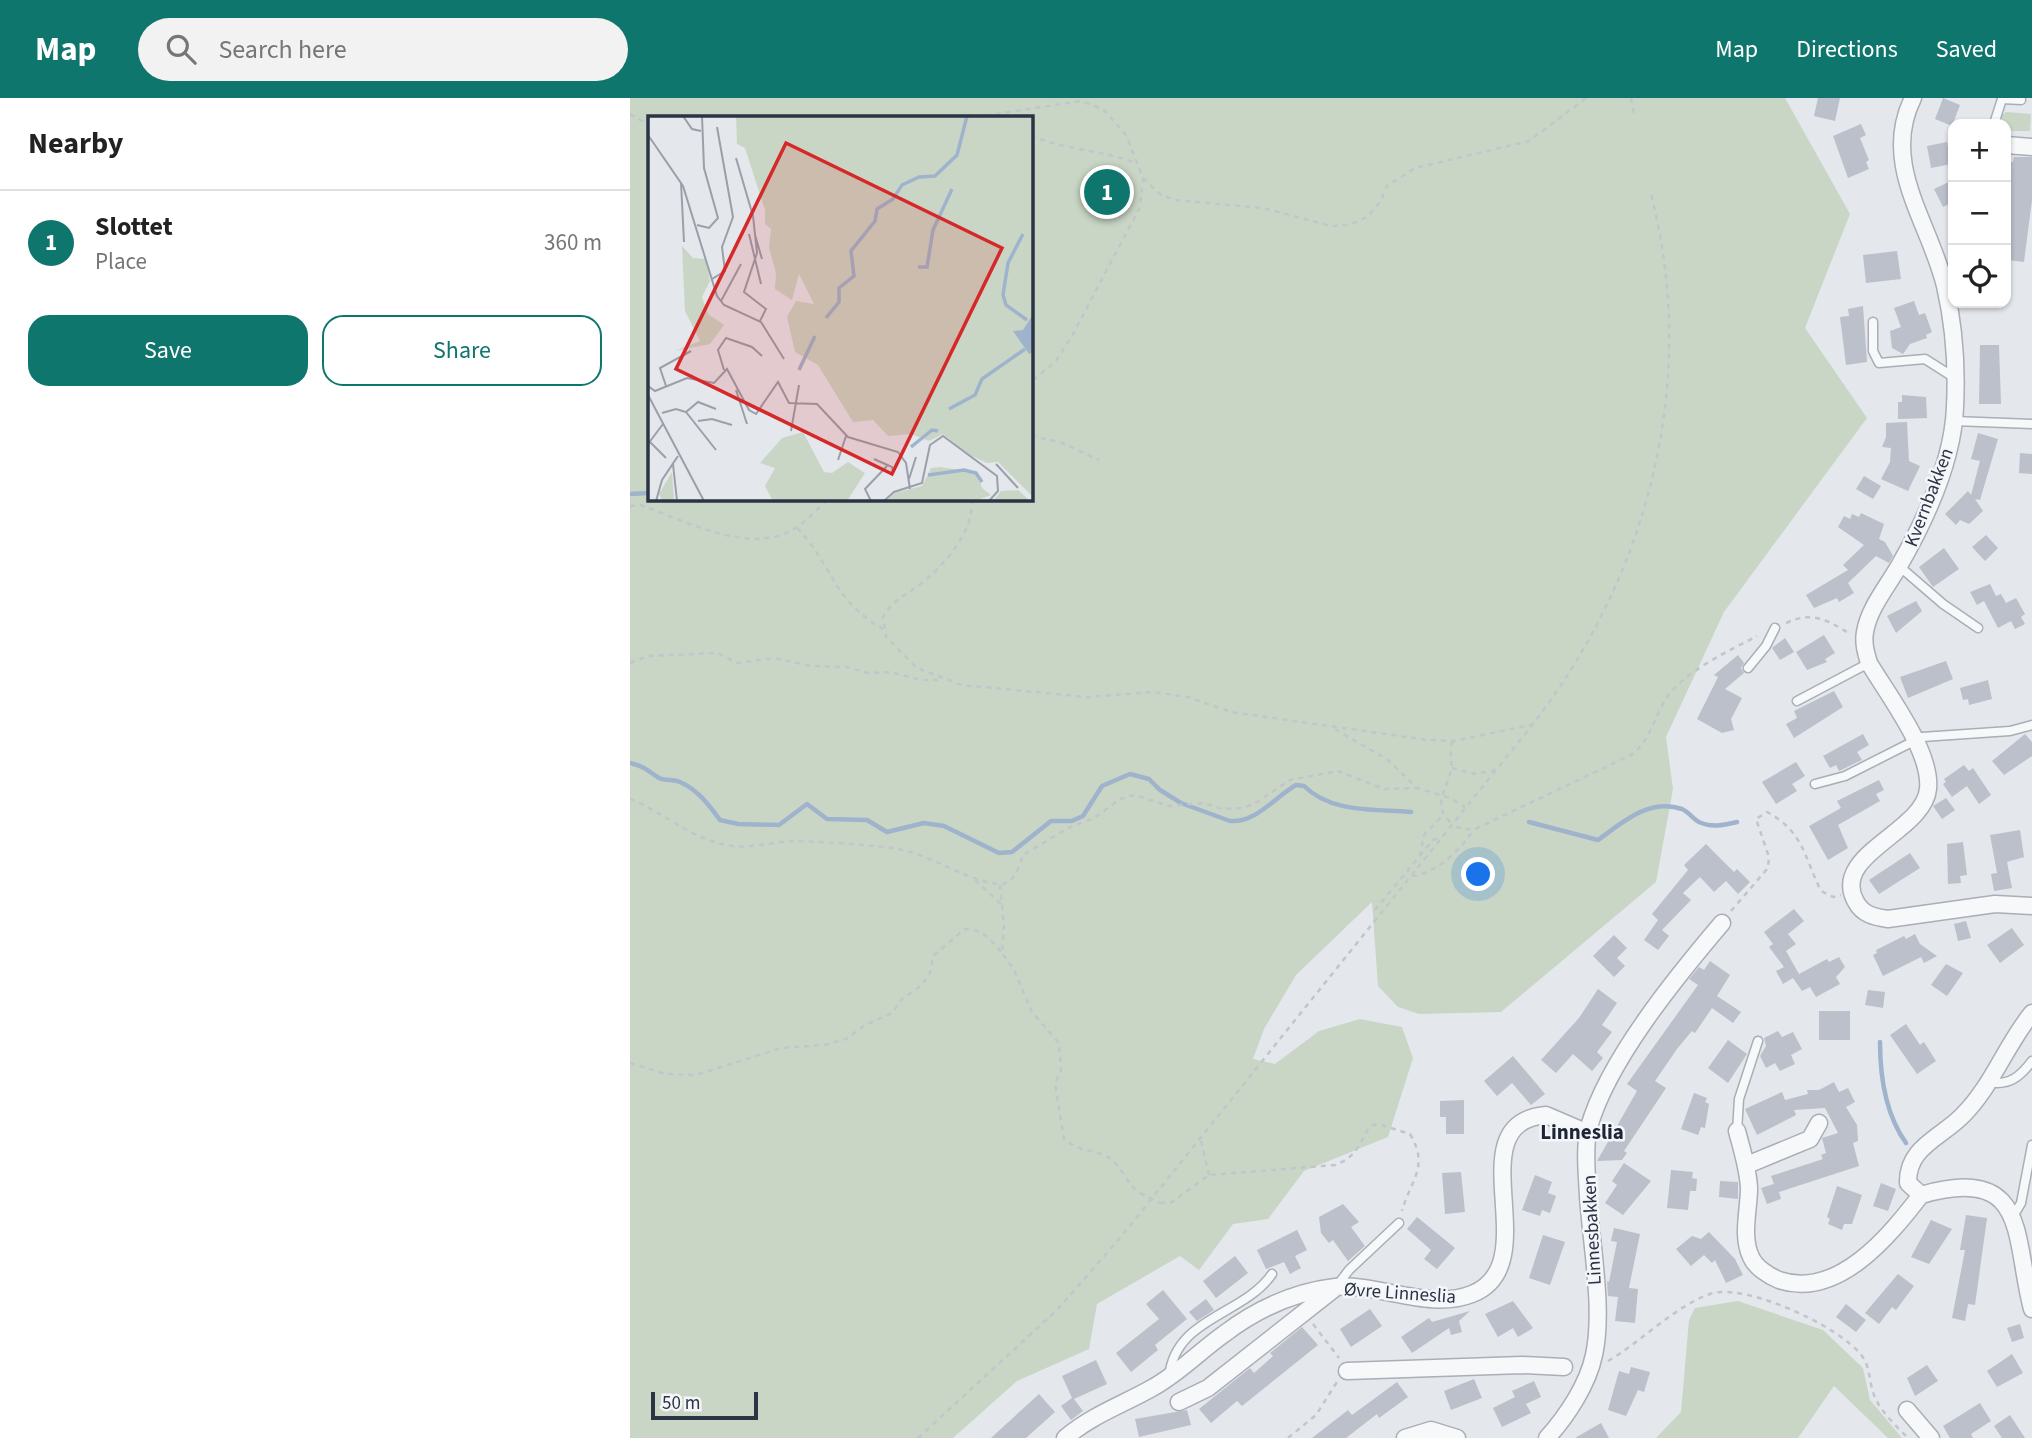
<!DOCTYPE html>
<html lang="en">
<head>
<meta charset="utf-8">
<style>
  body { margin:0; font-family:"Source Sans 3",sans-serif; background:#f2f2f2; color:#222 }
  .controls { position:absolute; right:21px; top:21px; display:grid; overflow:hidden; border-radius:14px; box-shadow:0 2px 5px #0004 }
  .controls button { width:63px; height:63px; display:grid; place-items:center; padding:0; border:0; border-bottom:2px solid #e0e0e0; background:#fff; color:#222; font:35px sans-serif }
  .scale { position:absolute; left:21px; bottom:18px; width:107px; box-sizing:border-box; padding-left:7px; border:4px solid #2b3445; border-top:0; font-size:19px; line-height:24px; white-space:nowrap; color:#2b3445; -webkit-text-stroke:5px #f4f6f9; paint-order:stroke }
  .you { position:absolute; left:849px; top:777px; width:24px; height:24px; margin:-18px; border:5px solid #fff; border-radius:50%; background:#1a73e8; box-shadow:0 0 0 10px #1a73e833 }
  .badge { display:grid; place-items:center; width:46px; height:46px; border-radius:50%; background:#0f766e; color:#fff; font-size:23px; font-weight:700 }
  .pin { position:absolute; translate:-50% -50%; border:4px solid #fff; box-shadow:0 2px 7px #0006 }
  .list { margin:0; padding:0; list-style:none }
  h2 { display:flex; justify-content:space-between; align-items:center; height:91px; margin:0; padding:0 28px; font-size:30px }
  h2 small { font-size:23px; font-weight:400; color:#767676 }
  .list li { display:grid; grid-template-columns:46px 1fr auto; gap:21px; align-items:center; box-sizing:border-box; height:105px; padding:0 28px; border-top:2px solid #e0e0e0 }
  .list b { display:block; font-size:26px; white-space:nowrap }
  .list p { margin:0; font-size:23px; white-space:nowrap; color:#767676 }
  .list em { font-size:23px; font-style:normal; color:#767676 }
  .actions { display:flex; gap:14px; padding:21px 28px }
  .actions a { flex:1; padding:16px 0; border:2px solid #0f766e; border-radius:21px; text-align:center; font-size:24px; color:#0f766e }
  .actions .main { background:#0f766e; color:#fff }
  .icon { flex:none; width:38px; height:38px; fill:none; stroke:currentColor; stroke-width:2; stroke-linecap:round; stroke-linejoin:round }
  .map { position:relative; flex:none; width:1402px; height:1340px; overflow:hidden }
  header { display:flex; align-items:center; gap:42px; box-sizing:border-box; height:98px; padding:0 35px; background:#0f766e; color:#fff }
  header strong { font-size:33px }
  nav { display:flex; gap:38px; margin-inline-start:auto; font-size:24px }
  .search { width:490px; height:63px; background:#f2f2f2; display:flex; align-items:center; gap:18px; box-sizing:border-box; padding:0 24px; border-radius:38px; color:#767676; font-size:26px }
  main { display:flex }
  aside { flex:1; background:#fff }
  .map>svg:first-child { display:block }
  .green { fill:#c9d6c5; fill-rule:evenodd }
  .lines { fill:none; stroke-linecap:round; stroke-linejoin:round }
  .stream { stroke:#9fb4cc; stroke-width:4.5 }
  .building { fill:#bbc0ca }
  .service-casing { stroke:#a9aeb7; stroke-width:11 }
  .minor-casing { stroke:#a9aeb7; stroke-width:19 }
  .path { stroke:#c2c5cb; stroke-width:2.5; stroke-dasharray:5 5; stroke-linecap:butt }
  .service { stroke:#f7f8fa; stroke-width:8 }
  .minor { stroke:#f7f8fa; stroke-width:16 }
  .path-bridge { stroke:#c2c5cb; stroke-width:2.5; stroke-dasharray:5 5; stroke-linecap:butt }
  .labels { text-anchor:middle; stroke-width:5; stroke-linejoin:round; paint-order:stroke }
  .street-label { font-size:19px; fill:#2b3445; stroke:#f4f6f9 }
  .neighbourhood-label { font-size:21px; font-weight:bold; fill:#1d2536; stroke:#f4f6f9 }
  .inset-river { fill:none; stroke:#9fb4cc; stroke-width:3.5 }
  .inset-road { fill:none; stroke:#9a9fa9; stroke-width:2 }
  .view { fill:#d62828; fill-opacity:0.15; stroke:#d62828; stroke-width:3.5 }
  .inset-edge { fill:none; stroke:#2b3445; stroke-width:3.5 }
</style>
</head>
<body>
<header>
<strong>Map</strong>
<div class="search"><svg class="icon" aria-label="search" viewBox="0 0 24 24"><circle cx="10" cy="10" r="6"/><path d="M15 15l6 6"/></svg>Search here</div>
<nav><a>Map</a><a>Directions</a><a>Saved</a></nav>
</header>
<main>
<aside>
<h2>Nearby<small></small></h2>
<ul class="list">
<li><span class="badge">1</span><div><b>Slottet</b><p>Place</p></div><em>360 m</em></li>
</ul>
<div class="actions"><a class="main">Save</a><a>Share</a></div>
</aside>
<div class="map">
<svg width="1402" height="1340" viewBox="0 0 1402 1340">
  <rect width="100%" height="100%" fill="#e4e7ec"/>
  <path class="green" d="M 0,0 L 1155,0 L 1220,116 L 1175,230 L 1237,320 L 1094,514 L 1036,639 L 1043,691 L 1026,784 L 871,914 L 789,916 L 768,909 L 748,888 L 742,804 L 666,877 L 634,931 L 623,961 L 645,966 L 689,933 L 730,921 L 772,929 L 783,960 L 758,1039 L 674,1073 L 638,1121 L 603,1126 L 569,1172 L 550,1158 L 467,1206 L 459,1251 L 387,1283 L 323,1340 L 0,1340 ZM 19,19 L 401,19 L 401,401 L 19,401 Z
    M 1376,14 L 1401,16 L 1400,33 L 1376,33 L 1376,26 L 1372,26 L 1372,17 Z
    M 1108,1203 L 1193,1232 L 1233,1270 L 1240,1302 L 1272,1340 L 1258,1340 L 1204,1288 L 1168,1340 L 1026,1340 L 1051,1314 L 1059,1222 L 1065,1210 Z"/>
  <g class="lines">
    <path class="stream" d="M 0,396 L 19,395
      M 0,665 C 14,668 18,673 29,680 C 35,683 44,681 50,684 C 68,692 79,707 90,722 L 108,726 L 149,727 L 177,706 L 197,721 L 237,722 L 257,734 L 294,725 L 314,728 L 369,755 L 382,754 L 421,723 L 442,723 L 453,718 L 472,688 L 500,676 L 519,681 L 530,692 L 551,705 L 600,723 C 626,725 645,699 666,687 L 674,688 C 701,715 744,711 781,714
      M 899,724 L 968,742 C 993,724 1019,700 1052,711 C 1059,714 1063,721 1069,724 C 1082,730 1094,727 1107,724
      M 1250,944 C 1250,978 1256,1017 1276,1045"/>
  </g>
  <path class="building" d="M 1188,0 L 1210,0 L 1205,23 L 1184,18 Z
    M 1313,0 L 1330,7 L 1322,28 L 1305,21 Z
    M 1231,26 L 1236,37 L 1230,40 L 1239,62 L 1236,64 L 1239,71 L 1218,80 L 1203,38 Z
    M 1317,44 L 1321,66 L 1301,70 L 1297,48 Z
    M 1384,59 L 1402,59 L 1402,102 L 1394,164 L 1378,162 L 1379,150 L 1376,149 L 1376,64 L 1383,64 Z
    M 1323,82 L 1323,104 L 1313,109 L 1304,91 Z
    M 1267,153 L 1271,181 L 1236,185 L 1233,157 Z
    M 1284,203 L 1289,217 L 1295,215 L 1302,234 L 1296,237 L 1297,240 L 1280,246 L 1273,256 L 1262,250 L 1260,233 L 1271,229 L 1264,210 Z
    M 1233,208 L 1237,264 L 1216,267 L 1210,219 L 1219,218 L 1218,211 Z
    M 1350,247 L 1369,247 L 1371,306 L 1349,306 Z
    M 1272,297 L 1296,299 L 1297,320 L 1268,321 L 1268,304 L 1272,304 Z
    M 1277,324 L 1279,363 L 1290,368 L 1278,393 L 1251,381 L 1260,364 L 1261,350 L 1252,349 L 1256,339 L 1256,325 Z
    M 1348,335 L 1368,341 L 1350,402 L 1345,401 L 1353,413 L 1339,426 L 1330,422 L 1326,427 L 1315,416 L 1338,393 L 1341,397 L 1350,363 L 1341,361 Z
    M 1390,355 L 1402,356 L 1402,376 L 1389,375 Z
    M 1234,378 L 1251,388 L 1243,401 L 1226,391 Z
    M 1231,415 L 1254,426 L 1249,441 L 1255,444 L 1263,458 L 1259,465 L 1246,458 L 1218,485 L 1224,495 L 1209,504 L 1207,500 L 1184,510 L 1176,497 L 1218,472 L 1213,467 L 1234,447 L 1208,429 L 1214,418 L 1220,421 L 1222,416 L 1229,419 Z
    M 1356,437 L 1368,450 L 1355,463 L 1342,449 Z
    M 1314,450 L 1329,471 L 1303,489 L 1289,469 Z
    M 1360,486 L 1366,498 L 1371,496 L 1376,505 L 1386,500 L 1395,516 L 1391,519 L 1395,526 L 1385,531 L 1381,523 L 1368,530 L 1354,503 L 1347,507 L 1340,494 Z
    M 1286,503 L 1292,513 L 1266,535 L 1257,518 Z
    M 1194,537 L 1205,555 L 1195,561 L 1197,564 L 1177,572 L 1166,554 Z
    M 1155,540 L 1164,554 L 1150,562 L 1142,550 Z
    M 1108,557 L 1114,565 L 1111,570 L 1114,575 L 1095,591 L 1112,600 L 1101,621 L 1104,632 L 1092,635 L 1067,621 L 1088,579 L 1084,577 Z
    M 1316,563 L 1323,581 L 1278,600 L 1270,579 Z
    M 1358,582 L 1362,601 L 1339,607 L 1338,601 L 1333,602 L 1330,590 Z
    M 1204,593 L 1213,609 L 1164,640 L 1156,626 L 1167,620 L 1164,613 Z
    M 1233,636 L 1239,647 L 1227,654 L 1232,662 L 1209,673 L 1206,667 L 1200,670 L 1193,658 Z
    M 1395,636 L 1402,644 L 1402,658 L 1374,677 L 1362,663 Z
    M 1166,664 L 1175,678 L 1162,686 L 1167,693 L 1146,706 L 1132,684 Z
    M 1334,667 L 1339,673 L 1343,670 L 1361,697 L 1349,706 L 1337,688 L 1322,699 L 1313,686 L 1316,684 L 1314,681 Z
    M 1249,682 L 1254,692 L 1246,696 L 1250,703 L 1208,727 L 1218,750 L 1198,762 L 1179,728 L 1211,710 L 1207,703 Z
    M 1316,700 L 1325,712 L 1312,721 L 1303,708 Z
    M 1390,732 L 1394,759 L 1377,764 L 1382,790 L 1364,793 L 1361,776 L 1367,775 L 1360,737 Z
    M 1333,744 L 1337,777 L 1330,778 L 1331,785 L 1318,786 L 1317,746 Z
    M 1076,746 L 1104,774 L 1107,771 L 1120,784 L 1108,796 L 1096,783 L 1084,794 L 1070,779 L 1053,795 L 1061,802 L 1032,832 L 1039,838 L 1028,852 L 1014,842 L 1028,822 L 1022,816 L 1058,772 L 1054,767 Z
    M 1280,755 L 1290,770 L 1249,796 L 1239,782 Z
    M 1164,811 L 1174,823 L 1158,836 L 1166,846 L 1156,853 L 1169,876 L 1197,861 L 1199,864 L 1209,859 L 1215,869 L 1206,879 L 1210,886 L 1186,899 L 1180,889 L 1172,893 L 1163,880 L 1153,886 L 1146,873 L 1154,869 L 1139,849 L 1143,846 L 1134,834 Z
    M 1336,823 L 1341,840 L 1328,843 L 1324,826 Z
    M 1382,830 L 1394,847 L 1370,865 L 1357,847 Z
    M 1285,836 L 1290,846 L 1307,858 L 1294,865 L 1291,859 L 1253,878 L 1243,857 L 1247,855 L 1246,852 L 1274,838 L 1276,841 Z
    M 984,837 L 997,850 L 987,860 L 995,868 L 984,879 L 963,858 Z
    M 1080,863 L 1100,877 L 1087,898 L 1111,914 L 1103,925 L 1082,910 L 1065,935 L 1062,933 L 1047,951 L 1025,983 L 1036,990 L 994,1053 L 997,1055 L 992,1062 L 967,1063 L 1007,993 L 997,986 L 1068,887 L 1059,881 L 1069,869 L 1074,872 Z
    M 1316,866 L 1333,875 L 1317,898 L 1301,887 Z
    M 968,891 L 987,905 L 972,927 L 982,934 L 967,954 L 973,960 L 962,973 L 943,956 L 926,975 L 911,962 L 949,920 Z
    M 1238,892 L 1255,894 L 1253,910 L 1235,907 Z
    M 1189,913 L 1220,913 L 1220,942 L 1189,942 Z
    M 1276,926 L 1290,947 L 1294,944 L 1306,963 L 1287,976 L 1260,937 Z
    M 1148,933 L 1152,939 L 1163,934 L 1172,951 L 1161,957 L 1165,966 L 1150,973 L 1145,965 L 1136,970 L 1130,958 L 1136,948 L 1134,940 Z
    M 1098,942 L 1117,956 L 1098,985 L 1078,970 Z
    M 883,958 L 915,996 L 901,1007 L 882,985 L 867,998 L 854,983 Z
    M 1204,984 L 1209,994 L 1218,990 L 1225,1004 L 1216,1009 L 1227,1027 L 1228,1043 L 1223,1045 L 1229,1068 L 1149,1094 L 1151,1101 L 1137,1106 L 1131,1090 L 1144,1086 L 1141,1078 L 1193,1061 L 1191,1057 L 1196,1055 L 1192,1040 L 1208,1035 L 1195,1010 L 1164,1012 L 1166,1017 L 1127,1037 L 1115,1011 L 1152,994 L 1155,1002 L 1178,996 L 1177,992 L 1189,992 Z
    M 1064,995 L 1077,1000 L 1075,1004 L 1079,1006 L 1075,1030 L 1071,1029 L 1068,1037 L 1051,1031 Z
    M 834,1002 L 834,1036 L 816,1036 L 816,1019 L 810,1019 L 810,1003 Z
    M 994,1065 L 1021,1083 L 993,1117 L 975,1105 L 987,1087 L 982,1083 Z
    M 1041,1072 L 1063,1074 L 1062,1080 L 1067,1081 L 1066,1093 L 1060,1093 L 1058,1112 L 1037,1110 Z
    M 831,1074 L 835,1114 L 815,1116 L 812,1075 Z
    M 905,1077 L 922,1084 L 918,1095 L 926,1098 L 920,1115 L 912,1112 L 910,1118 L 892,1112 Z
    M 1090,1083 L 1108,1084 L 1108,1101 L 1089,1099 Z
    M 1251,1085 L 1266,1091 L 1258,1113 L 1243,1108 Z
    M 1207,1088 L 1232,1097 L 1222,1126 L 1214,1126 L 1212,1132 L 1198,1126 L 1200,1121 L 1197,1119 Z
    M 713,1106 L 729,1124 L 721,1129 L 735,1148 L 718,1163 L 703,1142 L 699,1145 L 691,1135 L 689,1119 Z
    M 1336,1117 L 1357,1120 L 1345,1207 L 1338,1206 L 1335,1223 L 1322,1220 L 1335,1152 L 1330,1152 Z
    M 787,1119 L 825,1150 L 807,1171 L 794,1161 L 801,1152 L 777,1131 Z
    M 1301,1122 L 1322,1131 L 1299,1166 L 1281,1159 Z
    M 984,1130 L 1010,1136 L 999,1190 L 1008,1191 L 1005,1225 L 985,1223 L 988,1199 L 978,1198 L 977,1183 L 979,1184 L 987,1144 L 981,1143 Z
    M 667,1132 L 677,1152 L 665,1158 L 671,1170 L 660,1176 L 654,1164 L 636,1171 L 627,1152 Z
    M 1079,1134 L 1105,1161 L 1113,1177 L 1096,1185 L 1085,1162 L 1082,1165 L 1074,1157 L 1061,1168 L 1046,1151 L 1062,1138 L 1071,1141 Z
    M 913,1137 L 935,1144 L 920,1187 L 899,1180 Z
    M 605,1158 L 618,1175 L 586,1200 L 573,1183 Z
    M 1268,1176 L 1284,1188 L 1266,1212 L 1262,1209 L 1249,1226 L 1235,1215 Z
    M 533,1192 L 557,1221 L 525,1247 L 528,1252 L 501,1274 L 486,1255 L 529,1221 L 516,1206 Z
    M 576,1201 L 584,1212 L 567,1223 L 559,1214 Z
    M 883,1203 L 903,1230 L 888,1239 L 883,1230 L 868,1239 L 855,1216 Z
    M 1216,1206 L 1236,1222 L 1226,1234 L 1206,1219 Z
    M 740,1211 L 752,1228 L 721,1249 L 710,1231 Z
    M 840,1213 L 829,1223 L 832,1234 L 821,1237 L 819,1230 L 782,1255 L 771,1239 L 799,1220 L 802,1224 Z
    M 1390,1226 L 1394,1240 L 1382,1244 L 1377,1230 Z
    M 672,1229 L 688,1247 L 612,1308 L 607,1303 L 581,1325 L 569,1311 L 620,1270 L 624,1275 L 643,1258 L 640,1255 Z
    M 1382,1256 L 1393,1275 L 1367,1289 L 1357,1273 Z
    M 466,1262 L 477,1286 L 444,1301 L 453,1313 L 441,1322 L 431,1308 L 442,1300 L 432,1278 Z
    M 1297,1267 L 1308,1283 L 1285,1298 L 1277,1280 Z
    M 1001,1269 L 1020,1274 L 1014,1294 L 1008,1292 L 996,1318 L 978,1312 L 989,1273 L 999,1276 Z
    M 844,1281 L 852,1300 L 821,1312 L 814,1293 Z
    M 904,1283 L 911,1299 L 896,1306 L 901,1315 L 872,1329 L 863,1310 L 885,1299 L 882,1293 Z
    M 767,1284 L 778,1299 L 749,1320 L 747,1316 L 716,1340 L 682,1340 L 718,1312 L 722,1317 Z
    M 409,1296 L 425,1314 L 396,1340 L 361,1340 Z
    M 1350,1305 L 1361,1323 L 1341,1336 L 1343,1340 L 1320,1340 L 1313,1328 Z
    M 557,1312 L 561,1327 L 509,1339 L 505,1321 Z
    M 1380,1317 L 1395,1340 L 1372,1340 L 1364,1328 Z
    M 971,1325 L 979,1340 L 945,1340 Z"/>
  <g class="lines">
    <g class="service-casing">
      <path id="service" d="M 1364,26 L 1372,1 L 1391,2
        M 1243,224 L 1243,253 L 1249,265 L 1295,261 L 1325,280
        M 1324,323 L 1402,326
        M 1269,468 L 1313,506 L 1348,530
        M 1118,570 L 1136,548 L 1145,530
        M 1167,603 L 1239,565
        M 1185,686 L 1215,678 L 1292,639 L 1380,633 L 1402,627
        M 1358,984 C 1379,988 1390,979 1402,963
        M 1107,1033 L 1109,1001 L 1128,943
        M 1384,1117 L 1391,1105 L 1402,1047
        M 706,1189 L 719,1172 L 769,1125
        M 539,1279 C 545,1219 613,1218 642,1176"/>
    </g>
    <g class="minor-casing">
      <path id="minor" d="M 1283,0 C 1250,66 1300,125 1315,188 C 1324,227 1327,269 1325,309 C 1323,364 1296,421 1269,468 C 1257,489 1239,510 1235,534 C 1233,545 1236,555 1239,565 C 1258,597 1302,654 1298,691 C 1294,734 1199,757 1226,804 C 1233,817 1245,819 1258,821 L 1365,806 L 1402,808
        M 1376,47 L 1402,49
        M 1402,915 C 1376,947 1362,988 1333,1017 C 1311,1040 1277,1049 1278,1085 L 1291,1097 C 1399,1066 1383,1138 1402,1211
        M 1107,1033 C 1112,1052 1118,1070 1119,1090 C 1119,1112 1111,1138 1121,1159 C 1125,1169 1139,1178 1149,1182 C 1208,1202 1260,1137 1291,1097
        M 1117,1067 L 1180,1041 L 1189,1025
        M 717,1273 L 892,1267 L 934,1269
        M 549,1304 L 578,1290 L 704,1191
        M 1277,1312 L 1301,1340
        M 435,1340 C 462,1317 492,1307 522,1290 C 548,1276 570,1253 594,1236 C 627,1211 664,1194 705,1189 C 749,1185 799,1213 842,1196 C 919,1166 824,1025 916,1017 L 958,1035
        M 775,1340 L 801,1332 L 827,1340
        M 917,1340 C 937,1318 958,1286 964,1257 C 974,1212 961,1145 958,1098 C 957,1077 954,1050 959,1029 C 978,962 1047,878 1092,825"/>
    </g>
    <path class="path" d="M 1001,0 L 1004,15
      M 0,16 L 19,27
      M 286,19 L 360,17 L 451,3 L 473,11 L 496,37 L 513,80 L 510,109 L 443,236 L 426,263 L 401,284
      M 401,37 C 434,53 471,51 505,65
      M 513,80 L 531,97 L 545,102 L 633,110 L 701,128 L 719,127 L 737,119 L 750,104 L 757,88 L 785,70 L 899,43 L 956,0
      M 401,338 L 430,344 L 469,362
      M 342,401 C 344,434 314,468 289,487 C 275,498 262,502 253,519 L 256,539 L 287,570 L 332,587 L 457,599 L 523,594 L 558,599 L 601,614 L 798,642 L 823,643 L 901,627
      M 0,408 L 10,407 C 55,422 122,460 167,429 C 179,421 188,409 200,401
      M 167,430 C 203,467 202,502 253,531
      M 1156,525 C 1182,513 1196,521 1220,536
      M 0,565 L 18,558 L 88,555 L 107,565 L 145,560 L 181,568 L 216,569 L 238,575 L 260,574 L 291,582 L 313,582
      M 705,631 L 758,662 L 787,690 L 820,700 L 835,709
      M 822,670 L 845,676 L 866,672
      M 0,701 C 33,714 60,740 96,747 C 119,752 143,743 166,743 C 198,744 231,746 262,750 C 300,755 331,781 368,786 C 384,788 389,769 393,757 L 438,730 L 464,720 L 490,701 L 504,697 L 539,708 L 573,705 L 592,711 L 612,710 L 624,706 L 660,682 L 708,673 L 754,691 L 787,690
      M 820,724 C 801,706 818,691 821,671 C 823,660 818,655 823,643
      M 826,729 L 843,732 L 1001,657 C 1023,641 1024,614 1041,594 C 1063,569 1099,553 1127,538
      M 790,758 L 794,737 L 813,717
      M 782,778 C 805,776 829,753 842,734
      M 345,782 L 371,806
      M 370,787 L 374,828 L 372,855 L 384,872 L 402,914 L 429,945 L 431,972 L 425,986 L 434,1041 C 450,1055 467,1051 481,1061 C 493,1070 496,1086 510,1095
      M 745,812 L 803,742 L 811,739
      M 1101,813 L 1138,770 L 1139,759 L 1126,721 L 1137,714 C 1174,734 1174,759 1191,793 L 1203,799 L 1211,797
      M 0,965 L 36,976 L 66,977 L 151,950 L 194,947 L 216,941 L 235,927 L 262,915 L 272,901 L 292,887 L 300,875 L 303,858 L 335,831 C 353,831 362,843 372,855
      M 571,1043 L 579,1077
      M 530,1105 L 542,1104 L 579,1077 L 705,1067 C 727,1059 729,1046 740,1028 L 748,1026 L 780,1036 C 800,1069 780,1083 772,1113
      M 683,1226 L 709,1260
      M 978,1263 C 1011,1244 1045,1208 1080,1196 C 1115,1184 1211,1229 1232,1258 C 1240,1269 1239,1281 1243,1294 C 1248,1311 1265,1327 1278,1340
      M 288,1340 L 428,1211 L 490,1140 L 903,626 C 1019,476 1069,282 1021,96
      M 658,1340 L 686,1317 L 707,1284"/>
    <use href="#service" class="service"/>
    <use href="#minor" class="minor"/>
    <path class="path-bridge" d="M 510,1095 L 530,1105"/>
  </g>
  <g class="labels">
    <g class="street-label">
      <text transform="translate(1298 399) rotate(-69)" y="7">Kvernbakken</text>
      <text transform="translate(961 1132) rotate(-93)" y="7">Linnesbakken</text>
      <text transform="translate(770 1194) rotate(4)" y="7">Øvre Linneslia</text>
    </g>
    <g class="neighbourhood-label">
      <text x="952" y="1041">Linneslia</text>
    </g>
  </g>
  <g transform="translate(18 18)">
    <rect width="385" height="385" fill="#e4e7ec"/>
    <path d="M 88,0 L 385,0 L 385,381 L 350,346 L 339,347 L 322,339 L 295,318 L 281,325 L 263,318 L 240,320 L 225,304 L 205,306 L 170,249 L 147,236 L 139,201 L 148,185 L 166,188 L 151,158 L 144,184 L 127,173 L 128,157 L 121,132 L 123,113 L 117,108 L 117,94 L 97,32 L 89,28 ZM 34,130 L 45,142 L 58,143 L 62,165 L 54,181 L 60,198 L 76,209 L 62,228 L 27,235 L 52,225 L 37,195 ZM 155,316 L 176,356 L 184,357 L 200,346 L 217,357 L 199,385 L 125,385 L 117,370 L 127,352 L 112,347 L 134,322 ZM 292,351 L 329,356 L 334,372 L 343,379 L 327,385 L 238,385 L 247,377 L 274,370 L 283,352 ZM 24,356 L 26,385 L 15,385 L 11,378 ZM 370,374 L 382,385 L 345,385 L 353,375 Z" fill="#c9d6c5"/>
    <path d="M 385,198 L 385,236 L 381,238 L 365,215 L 375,214 Z" fill="#9fb4cc"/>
    <path class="inset-river" d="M 375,118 L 360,147 L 355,179 L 358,189 L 379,204M 270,151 L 279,151 L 285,114 L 304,73M 178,202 L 191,186 L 191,172 L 206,160 L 203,135 L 227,105 L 229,93 L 245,83 L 254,69 L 271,61 L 287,60 L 309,39 L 319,0M 151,254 L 167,220M 301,293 L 327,279 L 334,263 L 377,233M 263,331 L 284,314 L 290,315M 280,359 L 316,354 L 328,357 L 334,366"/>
    <path class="inset-road" d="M 35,0 L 44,13 L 53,15M 0,19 L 35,70 L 69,180 L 76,189 L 113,206 L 136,243M 88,42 L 105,100 L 109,137 L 96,176 L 118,193 L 112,205M 33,67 L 36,126M 49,109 L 61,112 L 70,102 L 56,52 L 54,0M 101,118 L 113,168M 107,119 L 114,143M 64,163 L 77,155 L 74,131 L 85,101 L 69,11M 73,185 L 93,148M 76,254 L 70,234 L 78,222 L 104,231 L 114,240M 0,270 L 7,275 L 39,262 L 66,267 L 79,253 L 101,294 L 108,298 L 130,266 L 141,287 L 169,288 L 200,321 L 250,336 L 258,347 L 262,373M 18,270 L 12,252 L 43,235M 88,274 L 99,308M 0,279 L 56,385M 38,296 L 50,286 L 68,293M 14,297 L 28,293 L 38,296 L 68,334M 50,305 L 64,303 L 84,309M 143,315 L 151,269M 2,326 L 18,342M 0,328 L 15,308M 226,343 L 244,351 L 245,356M 190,344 L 198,320M 25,348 L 29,385M 348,348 L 370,372M 261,363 L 268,341M 8,385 L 14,364 L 30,340M 223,385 L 217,373 L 239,350M 236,385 L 246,376 L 274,367 L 282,329 L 295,320 L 349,360 L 350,375 L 341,385"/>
    <path class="view" d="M 138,27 L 354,132 L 244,358 L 28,253 Z"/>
    <rect width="385" height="385" class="inset-edge"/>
  </g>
</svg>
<div class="controls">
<button>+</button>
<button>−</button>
<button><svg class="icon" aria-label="locate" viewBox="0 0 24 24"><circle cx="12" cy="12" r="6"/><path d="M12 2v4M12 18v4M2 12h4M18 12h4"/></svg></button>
</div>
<div class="scale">50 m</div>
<div class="you"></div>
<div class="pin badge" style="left:477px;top:94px">1</div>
</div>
</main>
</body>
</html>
